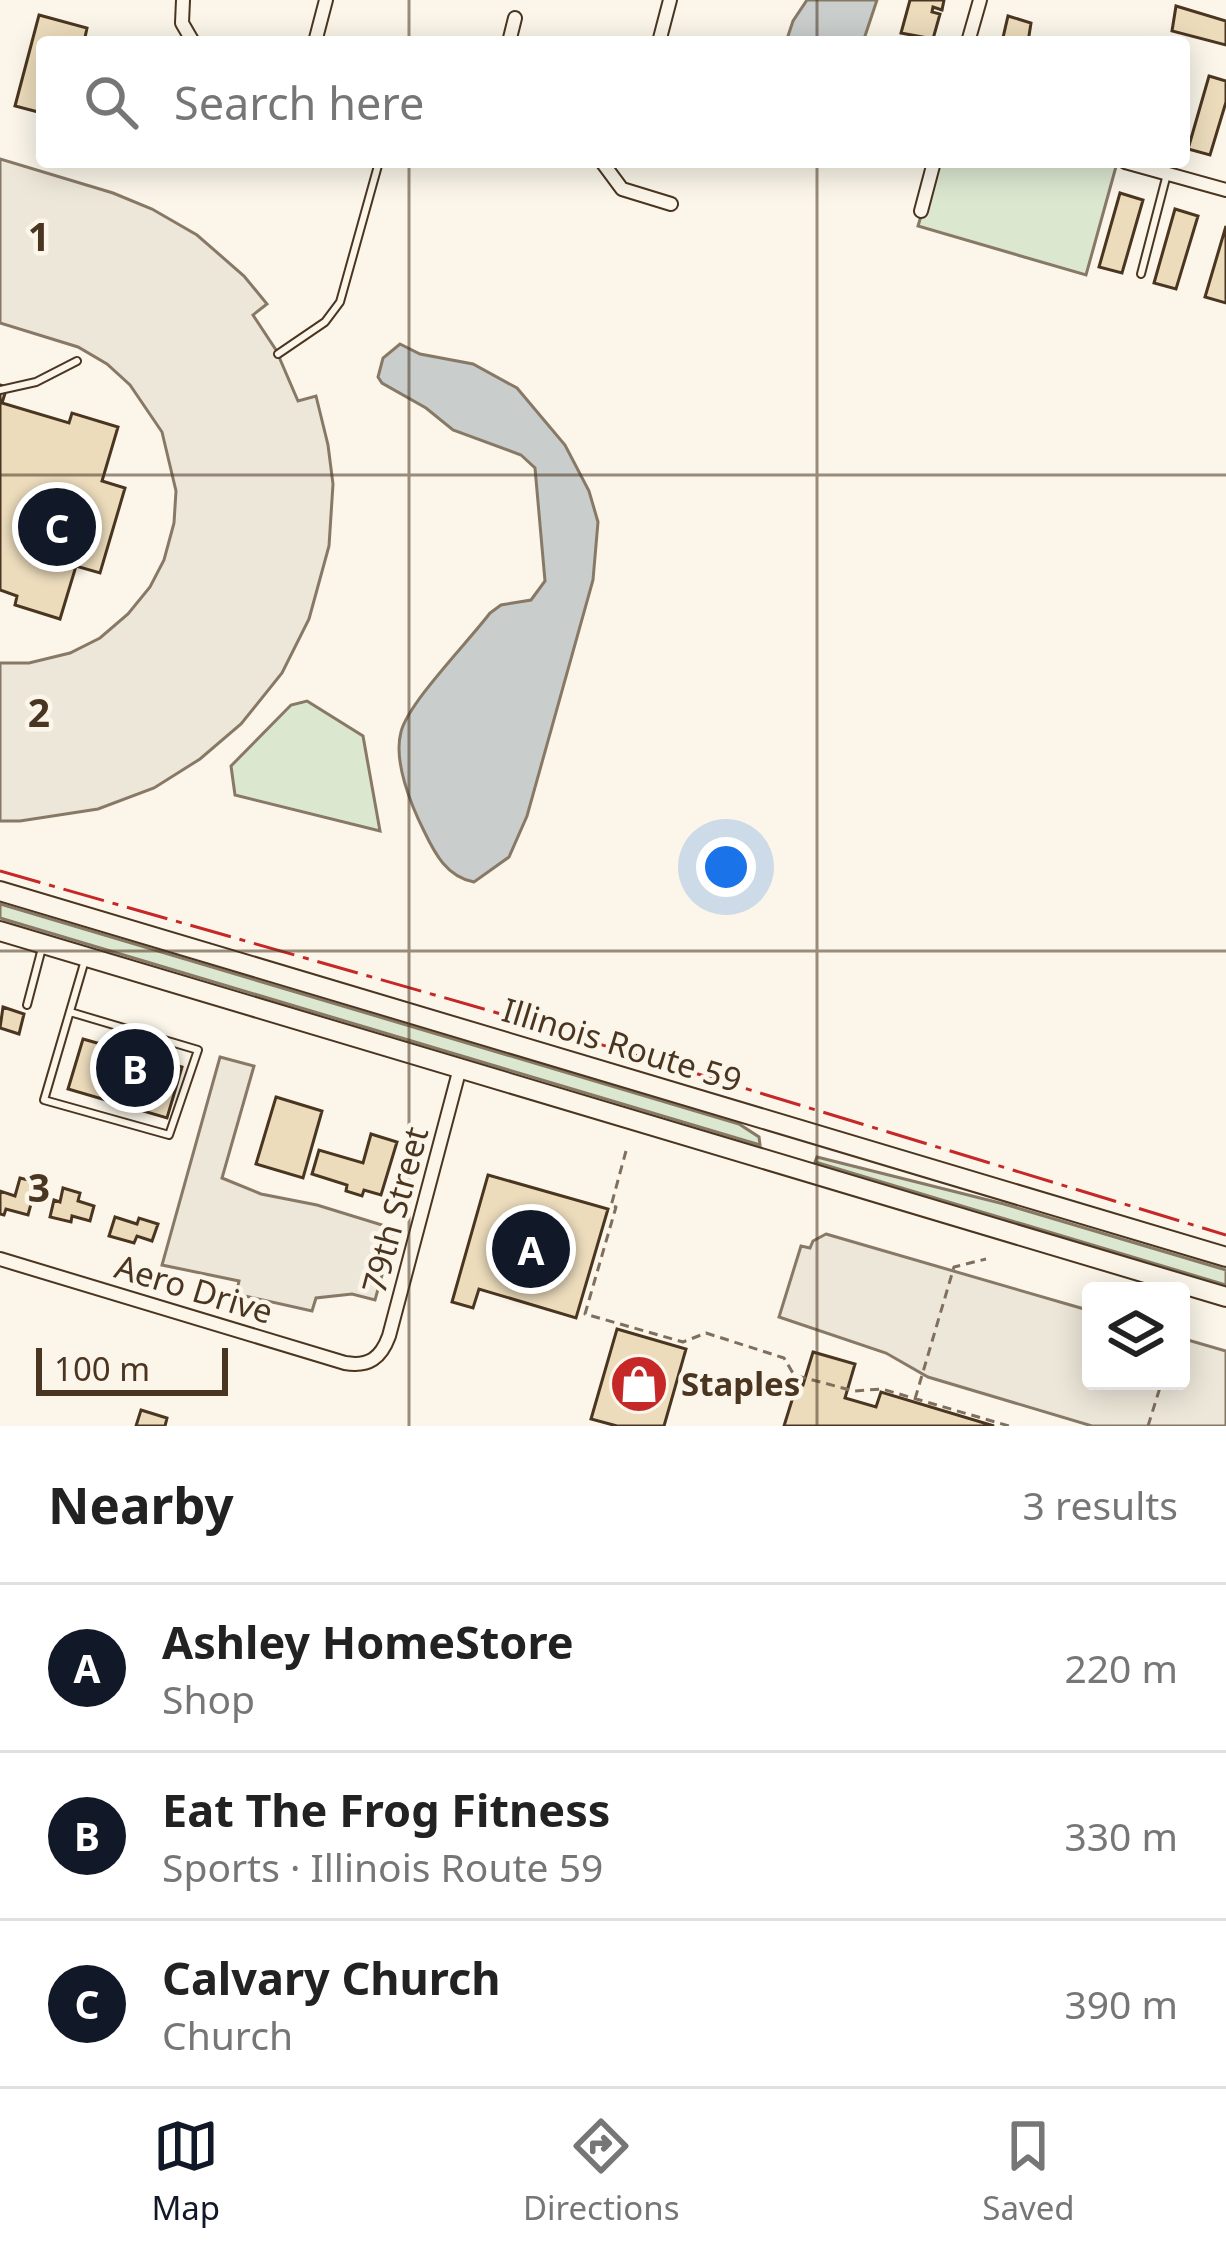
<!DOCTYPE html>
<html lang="en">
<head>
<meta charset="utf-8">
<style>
  body { margin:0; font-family:"Noto Sans",sans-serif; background:#f6f6f6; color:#222 }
  .controls { position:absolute; right:36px; bottom:36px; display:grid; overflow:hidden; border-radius:12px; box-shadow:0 6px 30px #0003 }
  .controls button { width:108px; height:108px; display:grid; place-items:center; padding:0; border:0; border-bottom:3px solid #e0e0e0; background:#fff; color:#222; font:60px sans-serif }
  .scale { position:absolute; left:36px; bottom:30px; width:192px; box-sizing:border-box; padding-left:12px; border:6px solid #4a3520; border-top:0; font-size:33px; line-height:42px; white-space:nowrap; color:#4a3520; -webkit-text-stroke:9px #fbf6e9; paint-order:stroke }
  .you { position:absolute; left:726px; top:867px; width:42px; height:42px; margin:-30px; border:9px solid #fff; border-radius:50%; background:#1a73e8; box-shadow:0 0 0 18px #1a73e833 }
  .badge { display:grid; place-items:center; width:78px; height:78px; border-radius:50%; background:#111827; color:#fff; font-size:39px; font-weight:700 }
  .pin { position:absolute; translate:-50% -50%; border:6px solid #fff; box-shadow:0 3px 12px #0006 }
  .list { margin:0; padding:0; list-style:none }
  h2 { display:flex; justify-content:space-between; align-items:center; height:156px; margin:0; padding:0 48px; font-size:51px }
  h2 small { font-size:39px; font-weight:400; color:#767676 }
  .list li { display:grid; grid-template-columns:78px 1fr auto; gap:36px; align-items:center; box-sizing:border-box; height:168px; padding:0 48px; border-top:3px solid #e0e0e0 }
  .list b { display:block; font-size:45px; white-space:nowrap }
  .list p { margin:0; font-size:39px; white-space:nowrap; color:#767676 }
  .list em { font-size:39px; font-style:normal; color:#767676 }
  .icon { flex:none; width:66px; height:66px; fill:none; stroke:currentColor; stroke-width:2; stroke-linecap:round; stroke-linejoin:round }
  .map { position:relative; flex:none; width:1226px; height:1426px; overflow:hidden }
  .search { position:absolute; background:#fff; box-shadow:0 6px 30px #0003; left:36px; right:36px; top:36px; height:132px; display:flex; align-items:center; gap:30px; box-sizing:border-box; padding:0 42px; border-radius:12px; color:#767676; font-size:45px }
  .sheet { height:660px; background:#fff }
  nav { display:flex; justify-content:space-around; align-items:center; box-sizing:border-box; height:168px; border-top:3px solid #e0e0e0; background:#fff; font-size:33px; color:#767676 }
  nav a { display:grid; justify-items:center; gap:6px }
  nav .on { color:#111827 }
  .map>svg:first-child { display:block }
  .green { fill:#dce7d0; stroke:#887966; stroke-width:3 }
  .parking { fill:#ede7d9; stroke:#887966; stroke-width:3 }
  .water { fill:#c9cecd; stroke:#887966; stroke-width:3 }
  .building { fill:#ecdcbc; stroke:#4a3520; stroke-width:3 }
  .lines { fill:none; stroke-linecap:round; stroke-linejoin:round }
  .lane-casing { stroke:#4a3520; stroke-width:10 }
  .street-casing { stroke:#4a3520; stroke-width:16 }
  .primary-casing { stroke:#4a3520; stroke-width:22 }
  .path { stroke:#7f6f5c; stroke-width:3; stroke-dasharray:9 6; stroke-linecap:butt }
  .lane { stroke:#fbf6e9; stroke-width:6 }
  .street { stroke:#fbf6e9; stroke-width:12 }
  .primary { stroke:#fbf6e9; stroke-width:18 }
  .power { stroke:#c62828; stroke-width:3; stroke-dasharray:42 9 6 9; stroke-linecap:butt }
  .grid { fill:none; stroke:#4a3520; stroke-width:3; stroke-opacity:0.55 }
  .labels { text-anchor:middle; stroke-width:9; stroke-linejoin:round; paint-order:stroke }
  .street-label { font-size:33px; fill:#4a3520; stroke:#fbf6e9 }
  .poi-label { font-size:33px; font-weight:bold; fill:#4a3520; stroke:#fbf6e9; text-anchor:start }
  .grid-label { font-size:39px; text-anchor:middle; font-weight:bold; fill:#4a3520; stroke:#fbf6e9; stroke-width:9; stroke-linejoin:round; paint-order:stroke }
</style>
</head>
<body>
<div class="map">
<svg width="1226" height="1426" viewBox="0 0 1226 1426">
  <rect width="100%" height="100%" fill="#fbf6e9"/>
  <path class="green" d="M 937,162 L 1117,163 L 1086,275 L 918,226 Z
    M 307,701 L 363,736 L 380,831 L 235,795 L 231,766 L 291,705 Z
    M 0,904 L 739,1124 L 759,1137 L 760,1145 L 0,918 Z
    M 817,1157 L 1004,1204 L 1226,1270 L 1226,1285 L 815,1162 Z"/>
  <path class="parking" d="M 0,159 L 113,193 L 152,209 L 197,235 L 244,276 L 267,304 L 253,315 L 276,350 L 298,401 L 316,396 L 328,445 L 333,484 L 329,546 L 309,619 L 282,673 L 241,724 L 200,759 L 154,788 L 98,809 L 20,821 L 0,821 L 0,663 L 29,663 L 70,653 L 100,638 L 128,614 L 150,587 L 164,560 L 174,523 L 176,491 L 162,432 L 130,385 L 107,364 L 78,347 L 0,323 Z
    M 220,1057 L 254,1066 L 222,1178 L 261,1194 L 317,1205 L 395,1229 L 375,1300 L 352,1294 L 316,1298 L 312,1311 L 236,1294 L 239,1281 L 162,1265 Z
    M 826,1234 L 1091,1311 L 1091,1381 L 1181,1381 L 1181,1338 L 1226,1351 L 1226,1426 L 1092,1426 L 928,1377 L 886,1353 L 779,1317 L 801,1246 L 810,1248 L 813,1241 Z"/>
  <path class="water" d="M 807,0 L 877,0 L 863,42 L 786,42 L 793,21 Z
    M 400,344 L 420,354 L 473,364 L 517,388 L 565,445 L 589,491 L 598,522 L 593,580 L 527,816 L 509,857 L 474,882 C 447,877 435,854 424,831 C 411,805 393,761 401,732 C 408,703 469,641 490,613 L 501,605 L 531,600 L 545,581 L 535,468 L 521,455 L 453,430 L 426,408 L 382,383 L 378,377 L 383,358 Z"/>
  <path class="building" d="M 910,0 L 944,0 L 942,10 L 933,7 L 932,12 L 940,14 L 933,39 L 901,33 Z
    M 1176,6 L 1226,21 L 1226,45 L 1172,31 Z
    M 39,15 L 87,28 L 84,42 L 42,42 L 42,113 L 15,106 Z
    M 1008,16 L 1031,23 L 1028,42 L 1002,42 Z
    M 1209,76 L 1226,81 L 1226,102 L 1210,155 L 1188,149 Z
    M 1120,193 L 1143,200 L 1122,273 L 1099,267 Z
    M 1175,209 L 1198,216 L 1176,289 L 1154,283 Z
    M 1226,226 L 1226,303 L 1205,297 Z
    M 0,385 L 7,387 L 2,403 L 69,423 L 72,413 L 118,427 L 102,481 L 125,488 L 100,573 L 76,566 L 60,619 L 15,605 L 17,596 L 0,590 Z
    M 3,1007 L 24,1014 L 19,1034 L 0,1028 Z
    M 83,1039 L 182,1067 L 167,1118 L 68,1089 Z
    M 276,1097 L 322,1111 L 303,1178 L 256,1164 Z
    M 371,1134 L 397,1142 L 381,1195 L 364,1190 L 362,1196 L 346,1191 L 347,1185 L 312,1174 L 319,1150 L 363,1163 Z
    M 488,1175 L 608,1209 L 576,1318 L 479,1289 L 473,1308 L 452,1302 Z
    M 20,1178 L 37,1182 L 28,1215 L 6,1209 L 4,1215 L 0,1214 L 0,1191 L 15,1196 Z
    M 63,1188 L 80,1193 L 78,1201 L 94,1206 L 90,1221 L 72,1216 L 71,1222 L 50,1217 L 54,1200 L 60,1202 Z
    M 115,1217 L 137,1224 L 139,1218 L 158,1224 L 152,1241 L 137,1236 L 134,1243 L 109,1236 Z
    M 617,1329 L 686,1349 L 664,1426 L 617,1426 L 591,1419 Z
    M 813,1352 L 855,1364 L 845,1398 L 876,1407 L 881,1392 L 994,1426 L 784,1426 L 797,1384 L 803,1385 Z
    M 141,1410 L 167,1418 L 165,1426 L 136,1426 Z"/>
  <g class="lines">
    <g class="lane-casing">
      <path id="lane" d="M 1141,274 L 1167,174
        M 278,354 L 325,322 L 340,302 L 379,162
        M 0,390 L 36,382 L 77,361
        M 27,1005 L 42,948
        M 70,1012 L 198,1050 L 169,1135 L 44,1100 L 85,960"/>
    </g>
    <g class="street-casing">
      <path id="street" d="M 183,0 L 182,23 L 193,42
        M 315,42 L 326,0
        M 509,42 L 515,18
        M 659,42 L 670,0
        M 968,42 L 980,0
        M 602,162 L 622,189 L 671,204
        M 1125,162 L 1226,190
        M 921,211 L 934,162
        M 0,1259 L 345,1363 C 369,1367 381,1358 389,1336 L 460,1068"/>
    </g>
    <g class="primary-casing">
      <path id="primary" d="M 0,891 L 1226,1257
        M 0,931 L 1226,1297"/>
    </g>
    <path class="path" d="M 626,1151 L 611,1206 L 616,1207 L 585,1314 L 683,1342 L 706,1333 L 784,1358 L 794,1375 L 854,1391 L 882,1389 L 1009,1426
      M 915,1399 L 954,1267 L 986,1259
      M 1148,1426 L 1162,1381"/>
    <use href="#lane" class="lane"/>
    <use href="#street" class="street"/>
    <use href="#primary" class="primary"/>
    <path class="power" d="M 0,871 L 491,1011 L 1226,1235"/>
  </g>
  <path class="grid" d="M 409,0 L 409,42M 817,0 L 817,42M 409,162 L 409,1426M 817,162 L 817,1426M 0,475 L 1226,475M 0,951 L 1226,951"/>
  <defs>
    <g id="shop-disc" transform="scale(3)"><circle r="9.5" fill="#c62828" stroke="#fbf6e9"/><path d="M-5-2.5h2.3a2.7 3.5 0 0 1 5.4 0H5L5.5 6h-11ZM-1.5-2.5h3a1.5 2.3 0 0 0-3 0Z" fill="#fff"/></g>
  </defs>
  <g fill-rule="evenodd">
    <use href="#shop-disc" x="639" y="1384"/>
  </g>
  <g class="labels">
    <g class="street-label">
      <text transform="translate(622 1045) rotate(17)" y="12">Illinois Route 59</text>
      <text transform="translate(395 1210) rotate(-75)" y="12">79th Street</text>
      <text transform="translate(194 1289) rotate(17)" y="12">Aero Drive</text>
    </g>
    <g class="poi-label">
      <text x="681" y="1396">Staples</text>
    </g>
  </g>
  <g class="grid-label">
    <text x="39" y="251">1</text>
    <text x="39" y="727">2</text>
    <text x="39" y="1202">3</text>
  </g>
</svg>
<div class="controls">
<button><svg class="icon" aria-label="layers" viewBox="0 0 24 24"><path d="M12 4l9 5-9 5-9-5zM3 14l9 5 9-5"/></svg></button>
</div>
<div class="scale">100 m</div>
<div class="you"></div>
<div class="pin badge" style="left:531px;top:1249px">A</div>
<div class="pin badge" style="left:135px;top:1068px">B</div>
<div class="pin badge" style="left:57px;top:527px">C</div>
<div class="search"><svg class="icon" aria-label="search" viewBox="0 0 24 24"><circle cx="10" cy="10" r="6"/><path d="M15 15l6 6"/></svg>Search here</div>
</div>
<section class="sheet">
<h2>Nearby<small>3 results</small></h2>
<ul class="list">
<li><span class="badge">A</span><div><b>Ashley HomeStore</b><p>Shop</p></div><em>220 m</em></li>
<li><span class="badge">B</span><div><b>Eat The Frog Fitness</b><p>Sports · Illinois Route 59</p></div><em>330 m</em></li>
<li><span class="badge">C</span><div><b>Calvary Church</b><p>Church</p></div><em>390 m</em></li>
</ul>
</section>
<nav>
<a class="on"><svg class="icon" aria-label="map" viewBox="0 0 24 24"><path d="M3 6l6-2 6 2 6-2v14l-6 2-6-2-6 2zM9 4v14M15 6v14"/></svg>Map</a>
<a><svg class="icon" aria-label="directions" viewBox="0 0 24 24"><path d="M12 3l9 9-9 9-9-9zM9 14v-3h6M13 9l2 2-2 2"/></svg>Directions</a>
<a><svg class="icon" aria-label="saved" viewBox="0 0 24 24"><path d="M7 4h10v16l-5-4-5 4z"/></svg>Saved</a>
</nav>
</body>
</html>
